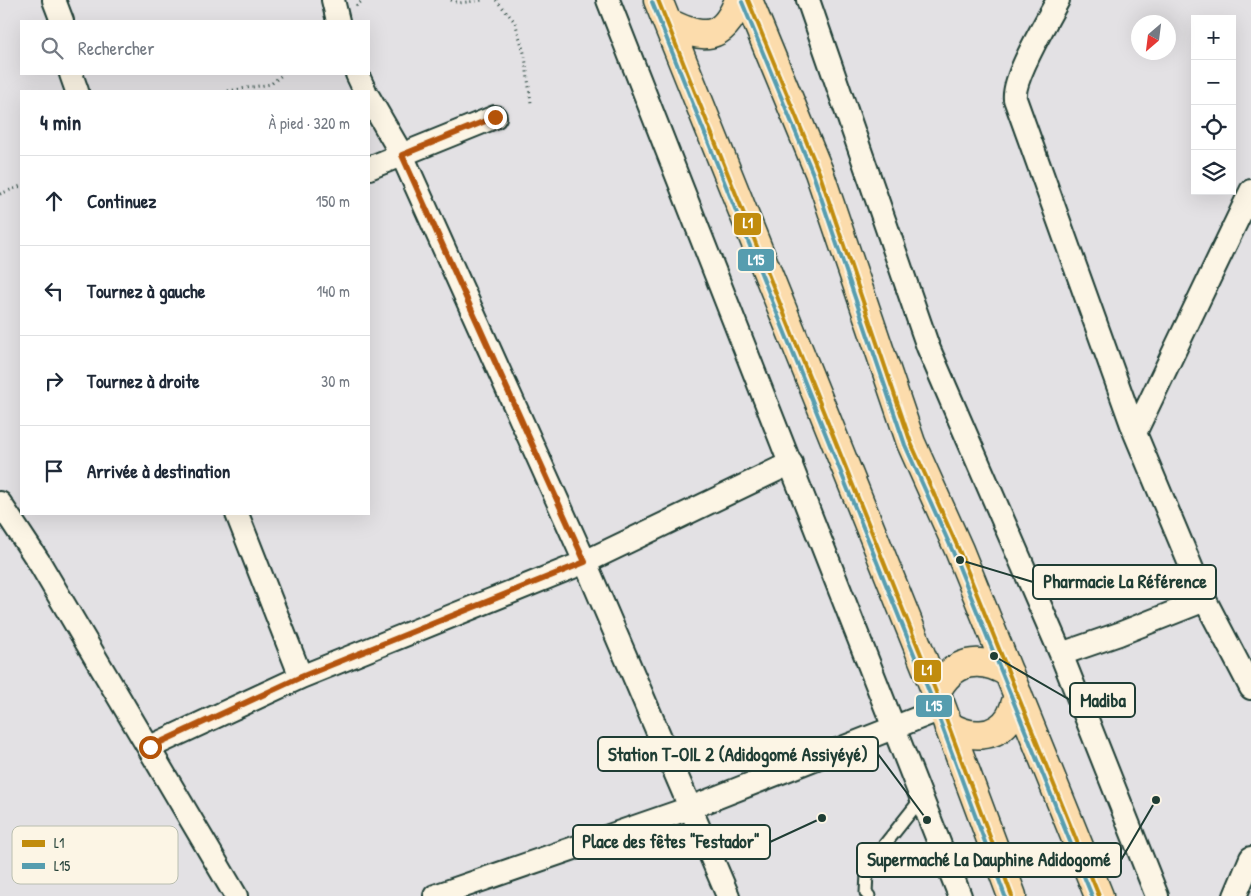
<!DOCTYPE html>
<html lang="fr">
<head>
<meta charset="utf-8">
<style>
  body { margin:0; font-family:"Patrick Hand",sans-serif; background:#f2f2f3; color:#1f2937 }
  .controls { position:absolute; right:15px; top:15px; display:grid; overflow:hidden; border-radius:0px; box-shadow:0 5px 20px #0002 }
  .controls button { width:45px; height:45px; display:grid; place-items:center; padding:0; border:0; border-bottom:1px solid #e0e1e3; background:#fff; color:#1f2937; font:25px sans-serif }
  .compass { position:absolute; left:1131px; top:15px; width:45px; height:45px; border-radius:50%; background:#fff; box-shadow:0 5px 20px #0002; rotate:208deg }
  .stop { position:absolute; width:15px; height:15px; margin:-11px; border:4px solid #b45309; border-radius:50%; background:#fff }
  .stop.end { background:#b45309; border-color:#fff; box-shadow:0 1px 5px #0008 }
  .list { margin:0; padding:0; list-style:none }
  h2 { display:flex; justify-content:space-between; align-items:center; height:65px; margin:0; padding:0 20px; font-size:21px }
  h2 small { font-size:16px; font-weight:400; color:#747a83 }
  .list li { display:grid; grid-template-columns:32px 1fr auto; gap:15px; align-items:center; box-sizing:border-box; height:90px; padding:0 20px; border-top:1px solid #e0e1e3 }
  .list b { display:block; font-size:19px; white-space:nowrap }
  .list em { font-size:16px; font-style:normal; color:#747a83 }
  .icon { flex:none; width:28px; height:28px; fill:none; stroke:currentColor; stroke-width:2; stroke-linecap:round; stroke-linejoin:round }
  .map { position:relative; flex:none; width:1251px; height:896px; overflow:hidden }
  .search { position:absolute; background:#fff; box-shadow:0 5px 20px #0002; left:20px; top:20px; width:350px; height:55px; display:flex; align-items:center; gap:12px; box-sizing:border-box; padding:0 18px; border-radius:0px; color:#747a83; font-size:19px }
  .panel { position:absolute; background:#fff; box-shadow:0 5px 20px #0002; left:20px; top:90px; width:350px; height:425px; border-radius:0px }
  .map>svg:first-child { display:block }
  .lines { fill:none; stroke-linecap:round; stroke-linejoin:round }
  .service-casing { stroke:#1f3d34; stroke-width:15 }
  .minor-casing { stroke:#1f3d34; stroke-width:26 }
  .trunk-casing { stroke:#1f3d34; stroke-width:31 }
  .path { stroke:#1f3d34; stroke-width:3; stroke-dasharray:1 4; stroke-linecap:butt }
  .service { stroke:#fcf5e5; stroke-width:11 }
  .minor { stroke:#fcf5e5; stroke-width:22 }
  .trunk { stroke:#fcdcac; stroke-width:28 }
  .bus-1-casing { stroke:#fcf5e5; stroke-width:8 }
  .bus-2-casing { stroke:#fcf5e5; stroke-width:8 }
  .bus-1 { stroke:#c18c0d; stroke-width:4 }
  .bus-2 { stroke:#569daf; stroke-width:4 }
  .route { stroke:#b45309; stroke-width:6 }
  .key { fill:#fcf5e5; stroke:#babeb0; stroke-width:1 }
  .key-label { font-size:14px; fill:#1f3d34 }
  .leader { fill:none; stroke:#1f3d34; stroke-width:2 }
  .callout-dot { fill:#1f3d34; stroke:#fcf5e5; stroke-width:2 }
  .callout { fill:#fcf5e5; stroke:#1f3d34; stroke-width:2 }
  .callout-label { font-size:19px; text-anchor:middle; font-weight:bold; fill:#1f3d34 }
  .line-badge { stroke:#fcf5e5; stroke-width:2 }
  .badge-label { font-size:14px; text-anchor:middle; font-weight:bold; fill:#fff }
</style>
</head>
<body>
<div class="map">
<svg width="1251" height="896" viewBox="0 0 1251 896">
  <rect width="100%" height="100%" fill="#e3e1e4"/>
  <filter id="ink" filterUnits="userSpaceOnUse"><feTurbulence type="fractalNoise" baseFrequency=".02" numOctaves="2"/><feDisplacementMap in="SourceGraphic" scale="10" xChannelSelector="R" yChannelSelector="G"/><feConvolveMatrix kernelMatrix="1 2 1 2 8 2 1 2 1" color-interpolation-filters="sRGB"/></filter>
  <g filter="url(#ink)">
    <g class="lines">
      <g class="service-casing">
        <path id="service" d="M 869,896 L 866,893 L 867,873 L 874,858 L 921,799"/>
      </g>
      <g class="minor-casing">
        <path id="minor" d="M 54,0 L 62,21
          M 333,0 L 338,21
          M 608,0 L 960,896
          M 808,0 L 928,347 L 1061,654 L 1157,896
          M 1058,0 C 1047,21 1012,78 1015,99 L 1135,433 L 1205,600 L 1251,688
          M 71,74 L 77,91
          M 357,74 L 365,91
          M 369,98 L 402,155 L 585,562 L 728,896
          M 369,168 L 495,117
          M 1135,433 L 1251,191
          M 0,503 L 39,562 L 236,896
          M 237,514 L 301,677
          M 1061,654 L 1119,634 L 1205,600
          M 150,747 L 301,677 L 585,562 L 791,463
          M 435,896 L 690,808 L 941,709
          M 1235,896 L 1251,858"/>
      </g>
      <g class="trunk-casing">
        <path id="trunk" d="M 658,0 L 936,692 L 1012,896
          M 748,0 L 819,172 L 911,443 L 959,550 L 1099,896
          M 667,22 C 703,40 723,42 739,0
          M 936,692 C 953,660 979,655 1009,673
          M 948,725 C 967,738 996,740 1010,717 C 1014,710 1016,702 1018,695"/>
      </g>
      <path class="path" d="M 451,0 L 459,3 L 484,0
        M 496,0 L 515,22 L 525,56 L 531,103
        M 356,6 L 363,0
        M 228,91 L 271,84 L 283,74
        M 0,194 L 21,186"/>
      <use href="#service" class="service"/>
      <use href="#minor" class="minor"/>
      <use href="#trunk" class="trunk"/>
      <g class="bus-1-casing">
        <path id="bus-1" d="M 658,0 L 936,692 L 1012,896
          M 748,0 L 819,172 L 911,443 L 959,550 L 1099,896"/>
      </g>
      <g class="bus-2-casing">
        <path id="bus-2" d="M 652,2 L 930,694 L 1005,896
          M 742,2 L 813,174 L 905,445 L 953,552 L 1092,896"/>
      </g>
      <use href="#bus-1" class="bus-1"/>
      <use href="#bus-2" class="bus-2"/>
    </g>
  </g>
  <g class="lines" filter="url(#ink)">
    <path class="route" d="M 150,747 L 301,677 L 585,562 L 402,155 L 495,117"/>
  </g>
  <rect x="12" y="826" width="166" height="58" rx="8" class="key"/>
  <rect x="22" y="840" width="23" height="7" fill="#c18c0d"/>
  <rect x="22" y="863" width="23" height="6" fill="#569daf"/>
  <g class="key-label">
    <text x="54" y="848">L1</text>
    <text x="54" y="871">L15</text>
  </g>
  <path class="leader" d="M960 560L1033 582M994 656L1070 700M927 820L878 754M822 818L770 842M1156 800L1121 860"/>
  <g class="callout-dot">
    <circle cx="960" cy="560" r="5"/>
    <circle cx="994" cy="656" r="5"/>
    <circle cx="927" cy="820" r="5"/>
    <circle cx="822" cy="818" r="5"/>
    <circle cx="1156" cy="800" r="5"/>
  </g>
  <g class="callout">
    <rect x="1033" y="565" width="183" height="34" rx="5"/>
    <rect x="1070" y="683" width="65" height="34" rx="5"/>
    <rect x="598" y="737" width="280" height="34" rx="5"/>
    <rect x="573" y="825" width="197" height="34" rx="5"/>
    <rect x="857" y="843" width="264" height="34" rx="5"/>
  </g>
  <g class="callout-label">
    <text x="1125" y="588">Pharmacie La Référence</text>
    <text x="1103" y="707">Madiba</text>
    <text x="738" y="761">Station T-OIL 2 (Adidogomé Assiyéyé)</text>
    <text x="671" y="848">Place des fêtes "Festador"</text>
    <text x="989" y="866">Supermaché La Dauphine Adidogomé</text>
  </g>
  <g class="line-badge">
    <rect x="733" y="212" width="29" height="24" rx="5" fill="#c18c0d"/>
    <rect x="737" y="248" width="38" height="24" rx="5" fill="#569daf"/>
    <rect x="913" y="659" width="29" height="24" rx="5" fill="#c18c0d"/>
    <rect x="915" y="694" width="38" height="24" rx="5" fill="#569daf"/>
  </g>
  <g class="badge-label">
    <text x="748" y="228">L1</text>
    <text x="756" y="265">L15</text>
    <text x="927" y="675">L1</text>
    <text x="934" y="711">L15</text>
  </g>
</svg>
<div class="controls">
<button>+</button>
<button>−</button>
<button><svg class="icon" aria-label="locate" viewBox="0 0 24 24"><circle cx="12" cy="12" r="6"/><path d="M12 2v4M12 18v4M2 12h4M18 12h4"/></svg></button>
<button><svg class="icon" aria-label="layers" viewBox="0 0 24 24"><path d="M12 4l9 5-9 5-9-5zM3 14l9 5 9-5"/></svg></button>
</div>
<svg class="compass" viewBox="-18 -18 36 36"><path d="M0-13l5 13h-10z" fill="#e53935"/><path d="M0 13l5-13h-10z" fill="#747a83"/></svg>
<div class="stop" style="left:150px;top:747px"></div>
<div class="stop end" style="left:495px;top:117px"></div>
<div class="search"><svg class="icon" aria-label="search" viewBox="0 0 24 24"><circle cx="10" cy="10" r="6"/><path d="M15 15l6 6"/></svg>Rechercher</div>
<section class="panel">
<h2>4 min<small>À pied · 320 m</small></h2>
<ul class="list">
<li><svg class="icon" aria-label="ahead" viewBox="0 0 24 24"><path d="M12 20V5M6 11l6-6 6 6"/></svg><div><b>Continuez</b></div><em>150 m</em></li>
<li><svg class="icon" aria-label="left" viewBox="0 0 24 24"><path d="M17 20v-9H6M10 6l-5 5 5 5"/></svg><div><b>Tournez à gauche</b></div><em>140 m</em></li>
<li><svg class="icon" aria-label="right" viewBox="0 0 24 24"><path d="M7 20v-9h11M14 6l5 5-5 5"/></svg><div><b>Tournez à droite</b></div><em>30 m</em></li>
<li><svg class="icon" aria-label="arrive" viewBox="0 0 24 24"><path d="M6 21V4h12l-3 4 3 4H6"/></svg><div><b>Arrivée à destination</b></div></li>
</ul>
</section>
</div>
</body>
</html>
